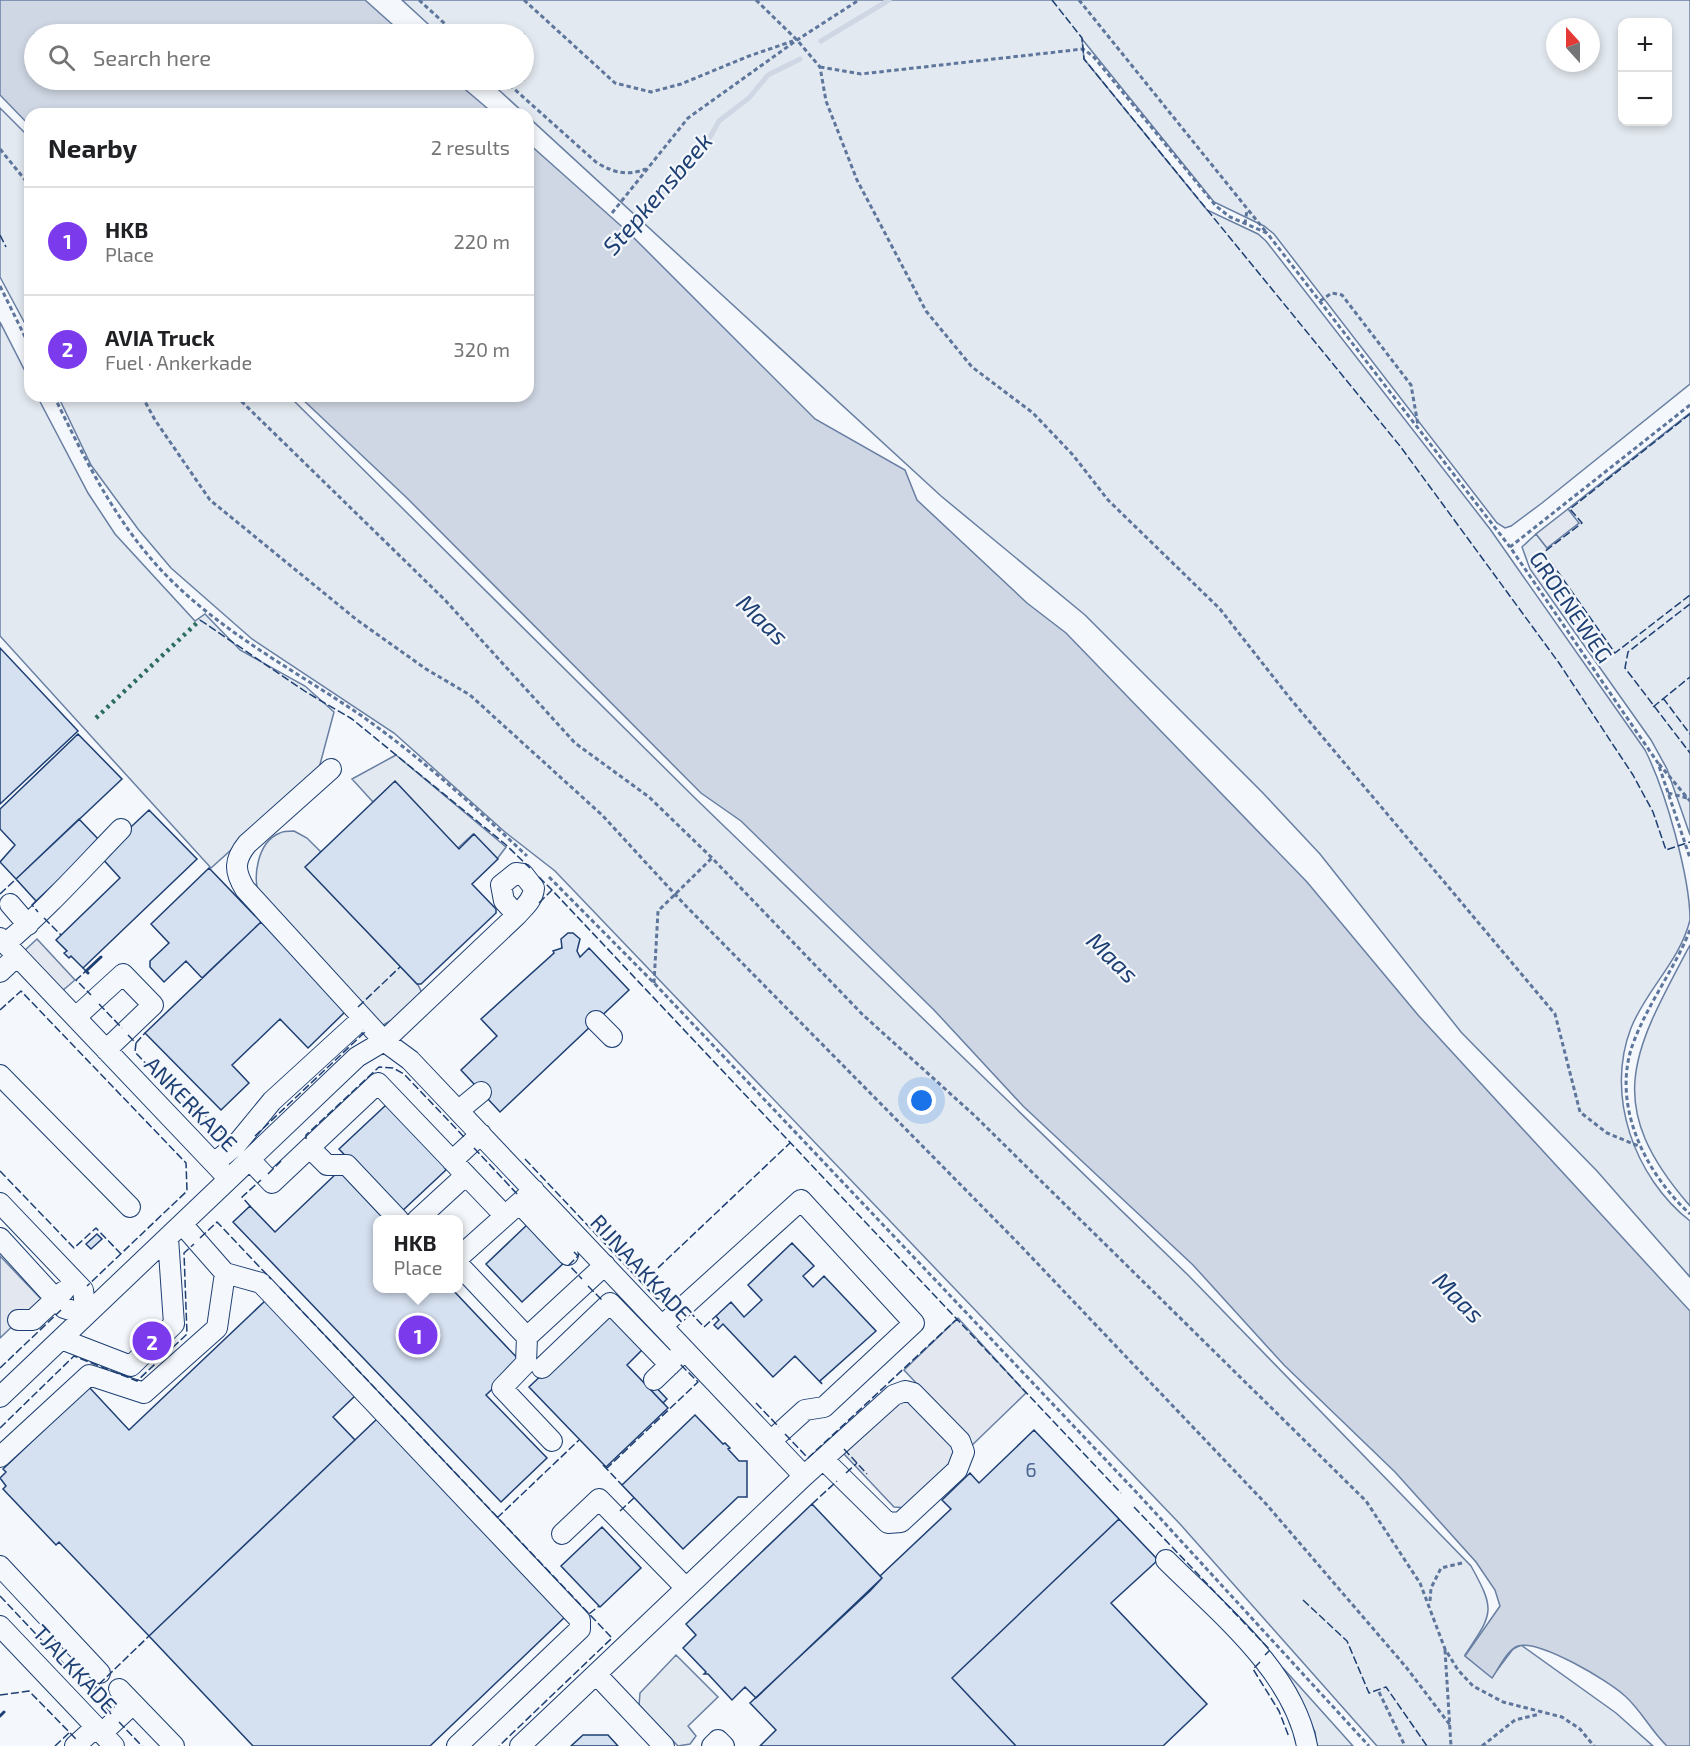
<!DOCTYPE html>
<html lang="en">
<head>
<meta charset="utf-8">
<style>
  body { margin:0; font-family:"Exo 2",sans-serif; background:#f6f6f6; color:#202124 }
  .controls { position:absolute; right:18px; top:18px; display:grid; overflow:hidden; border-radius:12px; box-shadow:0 3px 9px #0003 }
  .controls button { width:54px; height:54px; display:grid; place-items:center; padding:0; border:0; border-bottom:2px solid #e0e0e0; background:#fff; color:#202124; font:30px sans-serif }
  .compass { position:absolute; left:1546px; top:18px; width:54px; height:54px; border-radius:50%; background:#fff; box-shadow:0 3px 9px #0003; rotate:339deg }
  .you { position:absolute; left:922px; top:1101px; width:21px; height:21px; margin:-15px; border:4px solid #fff; border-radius:50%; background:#1a73e8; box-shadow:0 0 0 9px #1a73e833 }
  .badge { display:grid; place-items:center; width:39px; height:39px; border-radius:50%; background:#7c3aed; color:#fff; font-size:20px; font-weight:700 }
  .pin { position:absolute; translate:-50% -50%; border:3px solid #fff; box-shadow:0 2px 6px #0006 }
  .popup { position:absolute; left:373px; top:1215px; width:90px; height:78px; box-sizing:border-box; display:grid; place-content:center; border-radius:12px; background:#fff; filter:drop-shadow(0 2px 4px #0005); font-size:20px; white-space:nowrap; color:#757577 }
  .popup b { font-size:22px; color:#202124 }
  .popup::after { content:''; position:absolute; left:50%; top:100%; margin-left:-12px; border:12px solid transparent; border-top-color:#fff }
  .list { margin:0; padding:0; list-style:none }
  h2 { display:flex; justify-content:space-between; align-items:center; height:78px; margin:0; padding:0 24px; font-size:26px }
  h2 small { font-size:20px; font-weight:400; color:#757577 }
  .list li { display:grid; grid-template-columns:39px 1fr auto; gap:18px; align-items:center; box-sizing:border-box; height:108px; padding:0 24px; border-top:2px solid #e0e0e0 }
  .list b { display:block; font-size:22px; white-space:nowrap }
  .list p { margin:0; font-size:20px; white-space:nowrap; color:#757577 }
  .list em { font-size:20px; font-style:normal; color:#757577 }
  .icon { flex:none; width:33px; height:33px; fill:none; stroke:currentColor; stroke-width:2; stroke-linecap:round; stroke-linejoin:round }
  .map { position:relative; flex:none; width:1690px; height:1746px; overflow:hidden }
  .search { position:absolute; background:#fff; box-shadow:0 3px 9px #0003; left:24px; top:24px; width:510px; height:66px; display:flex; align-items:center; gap:15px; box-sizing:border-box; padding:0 21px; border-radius:33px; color:#757577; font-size:22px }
  .panel { position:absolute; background:#fff; box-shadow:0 3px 9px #0003; left:24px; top:108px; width:510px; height:294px; border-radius:18px }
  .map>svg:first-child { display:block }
  .green { fill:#e3e9f0; stroke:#687fa3; stroke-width:1.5; fill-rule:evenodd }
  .parking { fill:#e3e8f0; stroke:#687fa3; stroke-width:1.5 }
  .water { fill:#cfd7e4; stroke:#687fa3; stroke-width:1.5 }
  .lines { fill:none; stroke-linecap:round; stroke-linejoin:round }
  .stream { stroke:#cfd7e4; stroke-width:5 }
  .building { fill:#d5e0f0; stroke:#1d3f73; stroke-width:1.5 }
  .minor-casing { stroke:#1d3f73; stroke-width:22 }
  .path { stroke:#5e769c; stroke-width:3; stroke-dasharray:4.5 3; stroke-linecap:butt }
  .minor { stroke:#f4f7fb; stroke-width:20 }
  .hedge { stroke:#2c6c60; stroke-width:4.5; stroke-dasharray:3 4.5; stroke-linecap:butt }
  .fence { stroke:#1d3f73; stroke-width:1.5; stroke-dasharray:8 3; stroke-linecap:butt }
  .wall { stroke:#1d3f73; stroke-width:3 }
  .labels { text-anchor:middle; stroke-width:4.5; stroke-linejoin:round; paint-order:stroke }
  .number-label { font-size:20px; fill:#4b6792 }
  .street-label { font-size:22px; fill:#1d3f73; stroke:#f4f7fb }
  .water-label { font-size:24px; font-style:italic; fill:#1d3f73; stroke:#f4f7fb }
</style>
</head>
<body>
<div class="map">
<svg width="1690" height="1746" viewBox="0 0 1690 1746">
  <rect width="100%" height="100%" fill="#f4f7fb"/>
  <path class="green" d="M 402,0 L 1690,0 L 1690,384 L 1542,503 L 1511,526 L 1505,528 L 1497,523 L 1274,234 L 1264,226 L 1214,202 L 1082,39 L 1084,59 L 1207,210 L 1258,234 L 1266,241 L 1490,529 L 1645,750 C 1665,789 1690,877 1690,920 C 1680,961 1646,990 1631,1028 C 1605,1095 1634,1177 1690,1221 L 1690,1277 L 1597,1171 L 1461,1032 L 1320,854 L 1262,792 L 1085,615 L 941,496 L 488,80 L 524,80 L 524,34 L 439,34 ZM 1622,22 L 1668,22 L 1668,122 L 1622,122 ZM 1555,27 L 1591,27 L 1591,63 L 1555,63 Z
    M 0,108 L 30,138 L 30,333 L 0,277 Z
    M 0,322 L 30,381 L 30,396 L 37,396 L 88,493 L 115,534 L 195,621 L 205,614 L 240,650 L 305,686 L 334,712 L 318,772 L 211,868 L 0,636 Z
    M 58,396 L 289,396 L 697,800 L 1188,1275 L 1471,1566 C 1496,1611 1493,1613 1465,1655 L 1492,1677 L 1513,1649 L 1521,1645 L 1616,1713 L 1653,1746 L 1377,1746 L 1180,1524 L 555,871 L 505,832 L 394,733 L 252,639 L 171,568 L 138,529 L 91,465 Z
    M 1690,413 L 1690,835 L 1667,769 L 1651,740 L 1530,569 L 1522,547 L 1536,534 L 1547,548 L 1578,523 L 1568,509 Z
    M 396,755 L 506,847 L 497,859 L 473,834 L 457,849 L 394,783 L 373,802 L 352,779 Z
    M 294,831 L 307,838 L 321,852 L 306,867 L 418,985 L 422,993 L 395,1025 L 390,1021 L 380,1027 L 260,897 C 252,878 257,842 280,833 C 283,831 290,831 294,831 Z
    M 1690,945 L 1690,1206 C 1601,1104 1633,1052 1690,945 Z
    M 676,1655 L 718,1697 L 688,1726 L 696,1736 L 690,1744 L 678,1746 L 639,1706 L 640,1693 Z
    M 1283,1668 L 1353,1746 L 1317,1746 L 1315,1732 Z"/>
  <path class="parking" d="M 1568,509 L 1579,523 L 1547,548 L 1536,534 Z
    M 37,939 L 75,980 L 61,992 L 23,952 Z
    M 0,1256 L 41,1299 L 0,1338 Z
    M 958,1318 L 1026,1393 L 907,1508 L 894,1507 L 844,1454 L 918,1385 L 904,1370 Z"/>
  <path class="water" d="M 0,0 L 365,0 L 403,34 L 34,34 L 34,80 L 454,80 L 494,114 L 30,114 L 30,126 L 0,95 Z
    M 528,143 L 629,233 L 815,419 L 905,470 L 917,500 L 1027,603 L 1066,633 L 1307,882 L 1418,1015 L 1690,1311 L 1690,1746 L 1667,1746 C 1651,1731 1641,1710 1625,1696 C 1609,1681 1539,1639 1518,1646 C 1507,1650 1499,1668 1492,1678 L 1465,1656 L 1500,1606 L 1495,1590 L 1476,1562 L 1395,1472 L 1284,1365 L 1193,1265 L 1023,1106 L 934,1010 L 741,821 L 701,793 L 407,498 L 299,396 L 528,396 Z"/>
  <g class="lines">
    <path class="stream" d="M 821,41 L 889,0
      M 623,234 L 704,148 L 719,121 L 749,98 L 768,75 L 800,59"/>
  </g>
  <path class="building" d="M 0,648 L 78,731 L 0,804 Z
    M 78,734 L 122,779 L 16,879 L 0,862 L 15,845 L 0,829 L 0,809 Z
    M 395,781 L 459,849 L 474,834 L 498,859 L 472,884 L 496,909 L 496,913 L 421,984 L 417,984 L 305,867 Z
    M 149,810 L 197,859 L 83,968 L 71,956 L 69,958 L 64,953 L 67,951 L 56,940 L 120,878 L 100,856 Z
    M 79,819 L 100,841 L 36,901 L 16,879 Z
    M 209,868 L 261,922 L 202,978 L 186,961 L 164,982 L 150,967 L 150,961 L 169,943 L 151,924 Z
    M 261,922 L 346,1011 L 308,1048 L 280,1019 L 232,1065 L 249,1083 L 221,1110 L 145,1033 Z
    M 568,933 L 573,933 L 580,939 L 577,951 L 580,957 L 589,948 L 629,990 L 500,1112 L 461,1070 L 497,1036 L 481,1019 L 554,953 L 553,951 L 562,948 L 561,939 Z
    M 386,1105 L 447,1169 L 400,1213 L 339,1149 Z
    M 339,1171 L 385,1220 L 378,1220 L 378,1288 L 451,1288 L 521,1362 L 486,1395 L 547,1458 L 501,1502 L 233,1222 L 250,1206 L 275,1232 Z
    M 529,1223 L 566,1261 L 522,1302 L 486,1264 Z
    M 97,1234 L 102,1239 L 91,1249 L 86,1244 Z
    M 792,1243 L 814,1266 L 803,1276 L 813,1287 L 824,1276 L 876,1331 L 820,1381 L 822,1384 L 795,1356 L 773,1377 L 723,1324 L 718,1329 L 714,1325 L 719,1320 L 716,1316 L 731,1302 L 744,1317 L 762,1300 L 748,1285 Z
    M 266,1300 L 356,1395 L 333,1417 L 355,1440 L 149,1636 L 59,1542 L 56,1545 L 3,1489 L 6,1486 L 0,1478 L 6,1472 L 3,1469 L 89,1387 L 129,1430 Z
    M 610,1310 L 645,1347 L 627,1365 L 668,1408 L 606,1467 L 529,1387 Z
    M 650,1381 L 667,1399 L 663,1403 L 645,1384 Z
    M 695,1415 L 723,1444 L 725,1443 L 730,1448 L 728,1449 L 739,1461 L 747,1461 L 747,1497 L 738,1497 L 683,1549 L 622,1485 Z
    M 378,1418 L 566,1616 L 430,1746 L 253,1746 L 149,1636 Z
    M 1034,1430 L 1119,1519 L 952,1678 L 1016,1746 L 760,1746 L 776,1730 L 750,1703 L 870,1591 L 882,1578 L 880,1576 L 951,1509 L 942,1500 L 970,1473 L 979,1483 Z
    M 812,1504 L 882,1578 L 756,1698 L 745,1687 L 732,1700 L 708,1674 L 704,1674 L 706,1672 L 683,1648 L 696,1635 L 686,1624 Z
    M 1119,1519 L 1158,1560 L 1111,1603 L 1207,1704 L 1163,1746 L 1016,1746 L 952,1678 Z
    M 602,1527 L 641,1568 L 600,1607 L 561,1566 Z
    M 583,1735 L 608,1735 L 618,1746 L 571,1746 Z"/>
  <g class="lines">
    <g class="minor-casing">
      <path id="minor" d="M 331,769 L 247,844 C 234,860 234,871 245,889 L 384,1041 L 517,915 C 525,906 533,900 534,888 L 523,874 L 516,873 L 501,885 L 504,901 L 517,915
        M 10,904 L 28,925
        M 0,938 L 229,1179 L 0,1397
        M 5,944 C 47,909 83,868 121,829
        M 0,972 L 17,956
        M 76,1017 L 123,974 L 153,1005 L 106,1050
        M 596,1021 L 612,1037
        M 0,1075 L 130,1207
        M 458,1111 L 481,1092
        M 310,1148 L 327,1165 L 347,1165 L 399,1220
        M 250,1160 L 272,1183 L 378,1083 L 505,1216
        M 452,1161 L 481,1134
        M 214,1163 L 235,1146 L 272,1101 L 354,1026
        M 229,1179 L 357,1057 L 384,1041 L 410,1060 L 804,1476 L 596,1674
        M 0,1203 L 83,1290 L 86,1315 L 64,1308 L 0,1238
        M 520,1204 L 568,1255
        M 417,1220 L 466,1175
        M 182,1224 L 225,1273 L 261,1283 L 580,1620 L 580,1629 L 457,1746
        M 458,1258 L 534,1190
        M 458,1264 L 527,1337 L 605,1265
        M 18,1320 L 33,1320 L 64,1291
        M 662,1326 L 801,1200 L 914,1323 L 824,1407 L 805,1410 L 772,1440
        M 527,1337 L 526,1363 L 502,1388 L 552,1441
        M 61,1339 L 131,1366 L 174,1324 L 168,1238
        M 542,1368 L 610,1303 L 670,1365
        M 654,1380 L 678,1357
        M 0,1457 L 89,1375 L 144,1393 L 217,1328 L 225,1273
        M 804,1476 L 894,1395 L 905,1391 L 913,1393 L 960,1441 L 964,1452 L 957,1470 L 901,1522 L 888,1523 L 823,1459
        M 562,1534 L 599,1499 L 686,1588
        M 1166,1560 C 1217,1611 1293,1671 1307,1746
        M 0,1566 L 100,1673
        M 0,1626 L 114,1746
        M 119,1689 L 174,1746
        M 102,1733 L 133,1704
        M 75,1746 L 96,1727
        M 520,1746 L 596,1674 L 664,1746
        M 712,1746 L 718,1740 L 724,1746"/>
    </g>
    <path class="path" d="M 419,0 L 456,34
      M 524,0 L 615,83 L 651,92 L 681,84 L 749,56 L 793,41
      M 756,0 L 797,40 L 820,67 L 826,101 L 857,180 L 926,311 L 972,367 L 1033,413 L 1073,455 L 1108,500 L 1220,609 L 1289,697 L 1555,1014 L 1580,1112 L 1607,1133 L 1641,1147
      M 1079,0 L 1266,232
      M 820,67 L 861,74 L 1083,49 L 1093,56 L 1216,206 L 1230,217 L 1267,233 L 1510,547
      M 504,80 L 597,163 C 615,173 627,176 646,169
      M 0,149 L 30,186
      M 612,213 L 688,118 L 797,40 L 859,0
      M 1245,224 L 1247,210
      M 0,286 L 30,347
      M 1320,301 L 1332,293 L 1342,295 L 1411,385 L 1418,425
      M 54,396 C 80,449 106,503 143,549 C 199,620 283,663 356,712 C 417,754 473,805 527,856
      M 142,396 L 155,420 L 210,500 L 357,620 L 426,669 L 470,695 L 602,815 L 684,904 L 1017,1242 L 1267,1505 L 1406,1667 L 1450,1725
      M 236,396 L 445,600 L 575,743 L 649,797 L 712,858 L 863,1015 L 974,1115 L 1366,1501 L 1420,1583 L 1445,1649 L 1458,1670 L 1473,1686 L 1503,1702 L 1562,1717 L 1580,1729 L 1594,1746
      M 1690,405 L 1510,547 L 1658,763 L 1690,858
      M 1659,764 L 1690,801
      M 1668,793 L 1687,798
      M 549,877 L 654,983 L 1138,1494 L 1369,1746
      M 1690,930 C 1675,968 1649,1002 1634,1041 C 1610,1102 1644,1172 1690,1214
      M 654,983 L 658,911 L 712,858
      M 1430,1601 L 1431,1588 L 1441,1568 L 1462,1563
      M 1445,1650 L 1451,1746
      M 1379,1692 L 1405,1746
      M 1482,1746 L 1515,1720 L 1540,1714"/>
    <use href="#minor" class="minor"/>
    <path class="hedge" d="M 96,718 L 200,620"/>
    <path class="fence" d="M 1052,0 L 1082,38 L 1084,59 L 1400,446 L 1559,663 L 1633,775 L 1653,812 L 1666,850 L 1690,842
      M 0,235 L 6,247
      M 1690,414 L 1570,509 L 1582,523 L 1544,552 L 1615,653 L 1690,595
      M 1690,604 L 1628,652 L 1625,668 L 1690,753
      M 200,620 L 306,692 L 352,719 L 505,844 L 530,868
      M 1663,698 L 1690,734
      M 1653,707 L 1690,677
      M 539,877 L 552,890
      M 0,894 L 16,879
      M 36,901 L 32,905 L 38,912
      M 539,903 L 552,890 L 1121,1493
      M 44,918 L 61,935
      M 83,968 L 86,971 L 76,980 L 91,995
      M 99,1004 L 122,1028
      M 358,1007 L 400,967
      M 0,1010 L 21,991 L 186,1163 L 187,1191 L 87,1286
      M 128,1035 L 136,1043 L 145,1033
      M 136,1043 L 135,1052 L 189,1109 L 203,1113 L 232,1142
      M 255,1136 L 365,1032 L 363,1030
      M 306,1139 L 306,1135 L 379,1067 L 393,1068 L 404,1074 L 466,1139
      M 474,1148 L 519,1196
      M 525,1159 L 657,1299 L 674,1295 L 680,1302
      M 0,1171 L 74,1248 L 96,1228 L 121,1254
      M 268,1174 L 281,1161
      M 250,1206 L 242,1197 L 261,1180
      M 200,1238 L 217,1222 L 271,1279
      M 574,1252 L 578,1256 L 569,1265 L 582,1279
      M 642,1283 L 790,1143
      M 588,1286 L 603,1301
      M 280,1288 L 612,1638 L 499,1746
      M 689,1311 L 704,1327 L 716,1316
      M 0,1368 L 61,1310
      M 756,1403 L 779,1427
      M 0,1428 L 74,1356 L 137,1381 L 187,1334 L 184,1253 L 194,1244
      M 785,1434 L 808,1458 L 957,1319
      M 844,1449 L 867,1474
      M 603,1465 L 622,1485
      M 606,1469 L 698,1382 L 679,1363
      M 846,1473 L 857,1463
      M 812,1504 L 837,1481
      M 1134,1507 L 1270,1650 L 1265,1655
      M 620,1511 L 634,1498
      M 497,1518 L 579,1440
      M 0,1596 L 113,1716
      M 1303,1600 L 1347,1641 L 1369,1693 L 1386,1687 L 1427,1746
      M 589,1614 L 599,1606
      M 1260,1662 L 1253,1669 L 1279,1711 L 1289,1737
      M 91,1692 L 149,1636
      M 0,1695 L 29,1691 L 76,1739
      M 119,1722 L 142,1746
      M 55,1746 L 70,1732"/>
    <path class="wall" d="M 88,973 L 86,971 L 101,957
      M 0,1716 L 4,1712"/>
  </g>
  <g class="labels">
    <g class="number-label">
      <text x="1031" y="1477">6</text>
    </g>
    <g class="street-label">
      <text transform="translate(1571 607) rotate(56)" y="8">GROENEWEG</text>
      <text transform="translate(191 1104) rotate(46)" y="8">ANKERKADE</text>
      <text transform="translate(641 1268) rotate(47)" y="8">RIJNAAKKADE</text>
      <text transform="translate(75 1669) rotate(47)" y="8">TJALKKADE</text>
    </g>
    <g class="water-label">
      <text transform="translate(658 194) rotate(-49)" y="8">Stepkensbeek</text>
      <text transform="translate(762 620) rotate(44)" y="8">Maas</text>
      <text transform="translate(1112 958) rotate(44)" y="8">Maas</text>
      <text transform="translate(1458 1298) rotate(45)" y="8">Maas</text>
    </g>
  </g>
</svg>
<div class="controls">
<button>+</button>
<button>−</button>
</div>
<svg class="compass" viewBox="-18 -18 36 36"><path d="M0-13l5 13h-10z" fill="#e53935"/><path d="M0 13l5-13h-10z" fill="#757577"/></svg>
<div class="you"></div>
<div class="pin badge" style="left:418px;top:1335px">1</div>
<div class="popup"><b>HKB</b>Place</div>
<div class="pin badge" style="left:152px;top:1341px">2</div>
<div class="search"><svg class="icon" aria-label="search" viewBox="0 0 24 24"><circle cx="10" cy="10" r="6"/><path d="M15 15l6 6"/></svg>Search here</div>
<section class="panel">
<h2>Nearby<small>2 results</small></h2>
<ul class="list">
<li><span class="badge">1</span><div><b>HKB</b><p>Place</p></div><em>220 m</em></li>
<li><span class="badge">2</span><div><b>AVIA Truck</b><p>Fuel · Ankerkade</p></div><em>320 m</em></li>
</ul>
</section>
</div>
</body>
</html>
